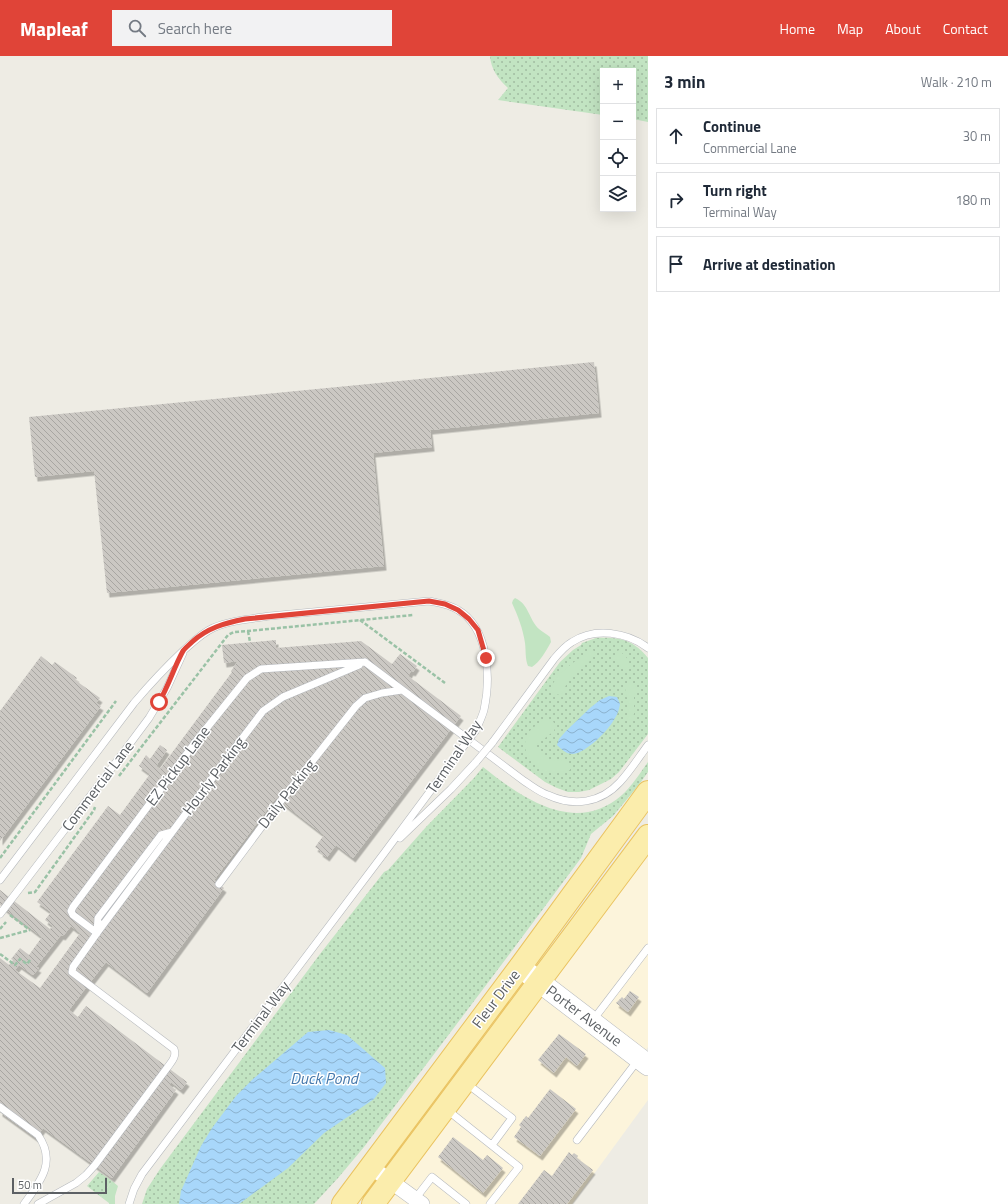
<!DOCTYPE html>
<html lang="en">
<head>
<meta charset="utf-8">
<style>
  body { margin:0; font-family:"Titillium Web",sans-serif; background:#f2f2f3; color:#1f2937 }
  .controls { position:absolute; right:12px; top:12px; display:grid; overflow:hidden; border-radius:0px; box-shadow:0 4px 16px #0002 }
  .controls button { width:36px; height:36px; display:grid; place-items:center; padding:0; border:0; border-bottom:1px solid #e0e1e3; background:#fff; color:#1f2937; font:20px sans-serif }
  .scale { position:absolute; left:12px; bottom:10px; width:95px; box-sizing:border-box; padding-left:4px; border:2px solid #5c6064; border-top:0; font-size:11px; line-height:14px; white-space:nowrap; color:#5c6064; -webkit-text-stroke:3px #fff; paint-order:stroke }
  .stop { position:absolute; width:12px; height:12px; margin:-9px; border:3px solid #e04438; border-radius:50%; background:#fff }
  .stop.end { background:#e04438; border-color:#fff; box-shadow:0 1px 4px #0008 }
  .list { margin:0; padding:0; list-style:none }
  h2 { display:flex; justify-content:space-between; align-items:center; height:52px; margin:0; padding:0 16px; font-size:17px }
  h2 small { font-size:13px; font-weight:400; color:#747a83 }
  .list li { display:grid; grid-template-columns:26px 1fr auto; gap:12px; align-items:center; box-sizing:border-box; height:56px; margin:0 8px 8px; padding:0 8px; border:1px solid #e0e1e3; border-radius:0px }
  .list b { display:block; font-size:15px; white-space:nowrap }
  .list p { margin:0; font-size:13px; white-space:nowrap; color:#747a83 }
  .list em { font-size:13px; font-style:normal; color:#747a83 }
  .icon { flex:none; width:22px; height:22px; fill:none; stroke:currentColor; stroke-width:2; stroke-linecap:round; stroke-linejoin:round }
  .map { position:relative; flex:none; width:648px; height:1148px; overflow:hidden }
  header { display:flex; align-items:center; gap:24px; box-sizing:border-box; height:56px; padding:0 20px; background:#e04438; color:#fff }
  header strong { font-size:19px }
  nav { display:flex; gap:22px; margin-inline-start:auto; font-size:14px }
  .search { width:280px; height:36px; background:#f2f2f3; display:flex; align-items:center; gap:10px; box-sizing:border-box; padding:0 14px; border-radius:0px; color:#747a83; font-size:15px }
  main { display:flex }
  aside { flex:1; background:#fff }
  .map>svg:first-child { display:block }
  .commercial { fill:#fcf4db }
  .grass { fill:url(#grass-dots) }
  .green { fill:#c2e4c2 }
  .water { fill:url(#water-waves) }
  .building { fill:url(#building-back-hatch); fill-rule:evenodd; filter:url(#shadow) }
  .lines { fill:none; stroke-linecap:round; stroke-linejoin:round }
  .lane-casing { stroke:#b6b9bd; stroke-width:8 }
  .street-casing { stroke:#b6b9bd; stroke-width:16 }
  .secondary-casing { stroke:#b6b9bd; stroke-width:22 }
  .primary-casing { stroke:#eac361; stroke-width:24 }
  .path { stroke:#9ac2a6; stroke-width:2.5; stroke-dasharray:4 2; stroke-linecap:butt }
  .lane { stroke:#fff; stroke-width:7 }
  .street { stroke:#fff; stroke-width:15 }
  .secondary { stroke:#fff; stroke-width:21 }
  .primary { stroke:#fbedac; stroke-width:22 }
  .lane-bridge-casing { stroke:#b6b9bd; stroke-width:8; stroke-linecap:butt }
  .lane-bridge { stroke:#fff; stroke-width:7 }
  .route { stroke:#e04438; stroke-width:5 }
  .labels { text-anchor:middle; stroke-width:3; stroke-linejoin:round; paint-order:stroke }
  .street-label { font-size:15px; fill:#5c6064; stroke:#fff }
  .water-label { font-size:16px; font-style:italic; fill:#4578ac; stroke:#fff }
</style>
</head>
<body>
<header>
<strong>Mapleaf</strong>
<div class="search"><svg class="icon" aria-label="search" viewBox="0 0 24 24"><circle cx="10" cy="10" r="6"/><path d="M15 15l6 6"/></svg>Search here</div>
<nav><a>Home</a><a>Map</a><a>About</a><a>Contact</a></nav>
</header>
<main>
<div class="map">
<svg width="648" height="1148" viewBox="0 0 648 1148">
  <defs>
    <pattern id="grass-dots" width="8" height="8" patternUnits="userSpaceOnUse"><rect width="8" height="8" fill="#c2e4c2"/><path d="M2 2h.1M6 6h.1" fill="none" stroke="#a1bca1" stroke-width="1.8" stroke-linecap="round"/></pattern>
    <pattern id="water-waves" width="16" height="10" patternUnits="userSpaceOnUse"><rect width="16" height="10" fill="#a8d7fa"/><path d="M0 5q4-4 8 0t8 0" fill="none" stroke="#8cb2ce"/></pattern>
    <pattern id="building-back-hatch" width="6" height="6" patternUnits="userSpaceOnUse"><rect width="6" height="6" fill="#cbc8c3"/><path d="M-1 5l2 2M0 0l6 6M5-1l2 2" fill="none" stroke="#a8a6a2"/></pattern>
    <filter id="shadow"><feDropShadow dx="2.5" dy="4.5" stdDeviation="0" flood-color="#0004"/></filter>
  </defs>
  <rect width="100%" height="100%" fill="#eeece4"/>
  <path class="commercial" d="M 648,780 L 648,991 L 640,1003 L 648,1009 L 648,1044 L 572,1148 L 373,1148 Z"/>
  <path class="grass" d="M 490,0 L 648,0 L 648,66 L 633,63 L 633,15 L 603,15 L 603,59 L 498,44 L 508,32 C 498,23 491,13 490,0 Z
    M 596,582 C 618,581 633,583 648,602 L 648,678 L 619,716 L 611,723 L 589,734 L 579,736 L 568,736 L 557,732 L 545,726 L 498,691 L 560,606 L 573,594 L 581,589 L 582,587 Z
    M 648,706 L 648,716 L 638,730 L 613,760 L 591,778 L 581,802 L 505,904 L 364,1091 L 338,1122 L 314,1148 L 142,1148 L 147,1133 L 160,1113 L 320,898 L 384,816 L 388,814 L 426,771 L 474,722 L 483,711 C 522,742 575,780 622,739 C 632,730 640,717 648,706 Z
    M 99,1116 L 112,1125 L 101,1141 L 87,1130 Z"/>
  <path class="green" d="M 515,542 C 529,548 529,564 539,573 C 542,576 547,578 550,581 L 551,586 C 546,595 540,606 532,611 L 528,610 C 525,603 526,594 525,587 C 523,573 518,560 512,547 L 513,544 Z
    M 593,594 L 595,597 C 593,606 579,612 573,619 C 568,625 564,632 561,639 L 554,638 C 553,635 552,632 553,629 C 555,618 583,599 593,594 Z
    M 618,594 C 625,599 633,606 627,614 C 619,613 614,602 618,594 Z
    M 629,627 L 633,627 L 637,632 L 634,640 L 634,658 L 630,666 L 627,664 C 632,650 626,644 625,631 Z
    M 543,664 L 552,664 C 555,668 556,670 554,675 L 536,689 C 539,705 553,706 567,704 L 570,709 L 570,714 C 565,715 557,718 552,717 C 536,715 521,698 526,682 C 528,674 537,669 543,664 Z
    M 112,1125 L 118,1130 L 115,1140 L 115,1148 L 109,1148 L 109,1147 L 101,1141 Z"/>
  <path class="water" d="M 609,640 L 617,641 L 620,648 C 619,653 618,658 615,662 C 609,674 586,697 573,698 C 566,698 561,693 557,689 L 559,683 L 566,675 L 590,652 L 600,644 Z
    M 329,974 L 347,979 L 385,1012 L 386,1027 L 374,1043 L 324,1077 L 288,1112 L 239,1148 L 179,1148 L 181,1135 L 201,1090 L 212,1072 L 236,1040 L 253,1023 L 308,976 Z"/>
  <path class="building" d="M 594,306 L 599,357 L 430,374 L 432,391 L 373,397 L 384,510 L 107,537 L 94,415 L 35,421 L 29,361 Z
    M 276,584 L 276,592 L 361,585 L 392,608 L 400,598 L 417,610 L 413,616 L 411,615 L 408,620 L 461,660 L 353,802 L 336,789 L 327,801 L 320,796 L 321,795 L 315,791 L 324,779 L 276,742 L 214,824 L 224,832 L 147,937 L 106,906 L 88,929 L 69,954 L 78,961 L 86,950 L 187,1026 L 181,1034 L 171,1026 L 169,1029 L 176,1034 L 112,1122 L 43,1072 L 36,1082 L 0,1056 L 0,902 L 9,909 L 13,904 L 11,903 L 20,892 L 29,899 L 42,881 L 0,849 L 0,834 L 50,873 L 53,870 L 45,864 L 51,856 L 37,846 L 108,750 L 120,759 L 150,718 L 139,710 L 146,699 L 150,703 L 160,689 L 167,694 L 156,710 L 160,713 L 232,616 L 231,615 L 238,605 L 224,607 L 222,589 ZM 71,870 L 80,877 L 40,932 L 15,914 L 19,909 L 33,919 L 39,912 L 36,911 L 61,879 L 63,880 Z
    M 41,600 L 52,609 L 55,606 L 77,622 L 75,624 L 100,642 L 96,647 L 101,650 L 0,785 L 0,655 Z
    M 630,935 L 639,941 L 628,956 L 616,947 L 622,941 L 624,943 Z
    M 559,978 L 586,998 L 577,1010 L 566,1001 L 554,1017 L 538,1004 Z
    M 550,1033 L 576,1053 L 540,1100 L 514,1081 L 521,1071 L 519,1069 L 526,1060 L 528,1062 Z
    M 453,1081 L 483,1104 L 487,1099 L 503,1112 L 483,1137 L 438,1101 Z
    M 569,1096 L 572,1099 L 574,1097 L 578,1100 L 577,1102 L 593,1114 L 567,1148 L 518,1148 L 544,1114 L 552,1120 Z"/>
  <g class="lines">
    <g class="lane-casing">
      <path id="lane" d="M 365,606 L 524,725 C 532,730 539,736 548,739 C 574,751 601,747 620,726 C 631,714 639,701 648,689
        M 492,687 L 554,603 C 559,597 565,590 572,586 C 595,571 627,576 648,592
        M 400,782 L 451,733 L 476,706
        M 0,824 L 134,647 C 150,628 166,611 184,594 C 193,586 202,577 213,572 C 231,564 251,563 270,560 L 429,545 C 438,547 449,548 458,554 C 489,572 491,622 484,654 C 482,661 479,667 476,674
        M 219,828 L 280,746 L 356,650 L 365,642 L 382,637 L 402,634
        M 0,858 L 114,709 L 149,662 L 167,632 L 183,597
        M 97,877 L 225,705 L 263,655 L 283,641 L 359,609
        M 97,877 L 98,862 L 161,779 L 172,776
        M 593,964 L 648,892
        M 466,1027 L 512,1062 L 492,1089
        M 0,1051 L 38,1079 C 57,1106 40,1126 24,1148
        M 446,1053 L 519,1111 L 490,1148
        M 577,1084 L 638,1004
        M 415,1143 L 432,1121 L 466,1148
        M 38,1148 L 76,1127 L 86,1119 L 95,1109 L 167,1012 C 171,1006 177,1001 174,993 L 72,916 L 73,911 L 97,877 L 73,859 L 71,855 L 73,851 L 197,684 L 247,622 L 261,613 L 365,606
        M 129,1148 L 134,1133 L 142,1118 L 385,796 L 460,695"/>
    </g>
    <g class="street-casing">
      <path id="street" d="M 371,1111 L 422,1148"/>
    </g>
    <g class="secondary-casing">
      <path id="secondary" d="M 520,911 L 648,1009"/>
    </g>
    <g class="primary-casing">
      <path id="primary" d="M 343,1148 L 520,911 L 648,736
        M 373,1148 L 648,780"/>
    </g>
    <path class="path" d="M 360,564 L 445,627
      M 248,575 L 250,586
      M 119,720 L 228,579 L 234,576 L 248,575 L 413,559
      M 0,802 L 116,645
      M 28,837 L 35,836 L 94,754 L 95,751
      M 10,859 L 30,874
      M 0,873 L 6,866
      M 0,882 L 30,874
      M 0,898 L 15,909 L 20,903 L 27,908 L 30,904"/>
    <use href="#lane" class="lane"/>
    <use href="#street" class="street"/>
    <use href="#secondary" class="secondary"/>
    <use href="#primary" class="primary"/>
    <g class="lane-bridge-casing">
      <path id="lane-bridge" d="M 460,695 L 476,674
        M 476,706 L 492,687"/>
    </g>
    <use href="#lane-bridge" class="lane-bridge"/>
  </g>
  <g class="lines">
    <path class="route" d="M 159,646 C 169,629 174,611 183,595 C 185,592 189,589 192,586 C 207,572 225,567 245,563 L 429,545 L 445,548 L 458,554 L 469,563 L 478,574 L 486,602"/>
  </g>
  <g class="labels">
    <g class="street-label">
      <text transform="translate(454 701) rotate(-56)" y="5">Terminal Way</text>
      <text transform="translate(178 710) rotate(-53)" y="5">EZ Pickup Lane</text>
      <text transform="translate(214 720) rotate(-53)" y="5">Hourly Parking</text>
      <text transform="translate(98 730) rotate(-53)" y="5">Commercial Lane</text>
      <text transform="translate(287 738) rotate(-52)" y="5">Daily Parking</text>
      <text transform="translate(496 943) rotate(-53)" y="5">Fleur Drive</text>
      <text transform="translate(584 960) rotate(37)" y="5">Porter Avenue</text>
      <text transform="translate(261 961) rotate(-53)" y="5">Terminal Way</text>
    </g>
    <g class="water-label">
      <text x="324" y="1028">Duck Pond</text>
    </g>
  </g>
</svg>
<div class="controls">
<button>+</button>
<button>−</button>
<button><svg class="icon" aria-label="locate" viewBox="0 0 24 24"><circle cx="12" cy="12" r="6"/><path d="M12 2v4M12 18v4M2 12h4M18 12h4"/></svg></button>
<button><svg class="icon" aria-label="layers" viewBox="0 0 24 24"><path d="M12 4l9 5-9 5-9-5zM3 14l9 5 9-5"/></svg></button>
</div>
<div class="scale">50 m</div>
<div class="stop" style="left:159px;top:646px"></div>
<div class="stop end" style="left:486px;top:602px"></div>
</div>
<aside>
<h2>3 min<small>Walk · 210 m</small></h2>
<ul class="list">
<li><svg class="icon" aria-label="ahead" viewBox="0 0 24 24"><path d="M12 20V5M6 11l6-6 6 6"/></svg><div><b>Continue</b><p>Commercial Lane</p></div><em>30 m</em></li>
<li><svg class="icon" aria-label="right" viewBox="0 0 24 24"><path d="M7 20v-9h11M14 6l5 5-5 5"/></svg><div><b>Turn right</b><p>Terminal Way</p></div><em>180 m</em></li>
<li><svg class="icon" aria-label="arrive" viewBox="0 0 24 24"><path d="M6 21V4h12l-3 4 3 4H6"/></svg><div><b>Arrive at destination</b></div></li>
</ul>
</aside>
</main>
</body>
</html>
